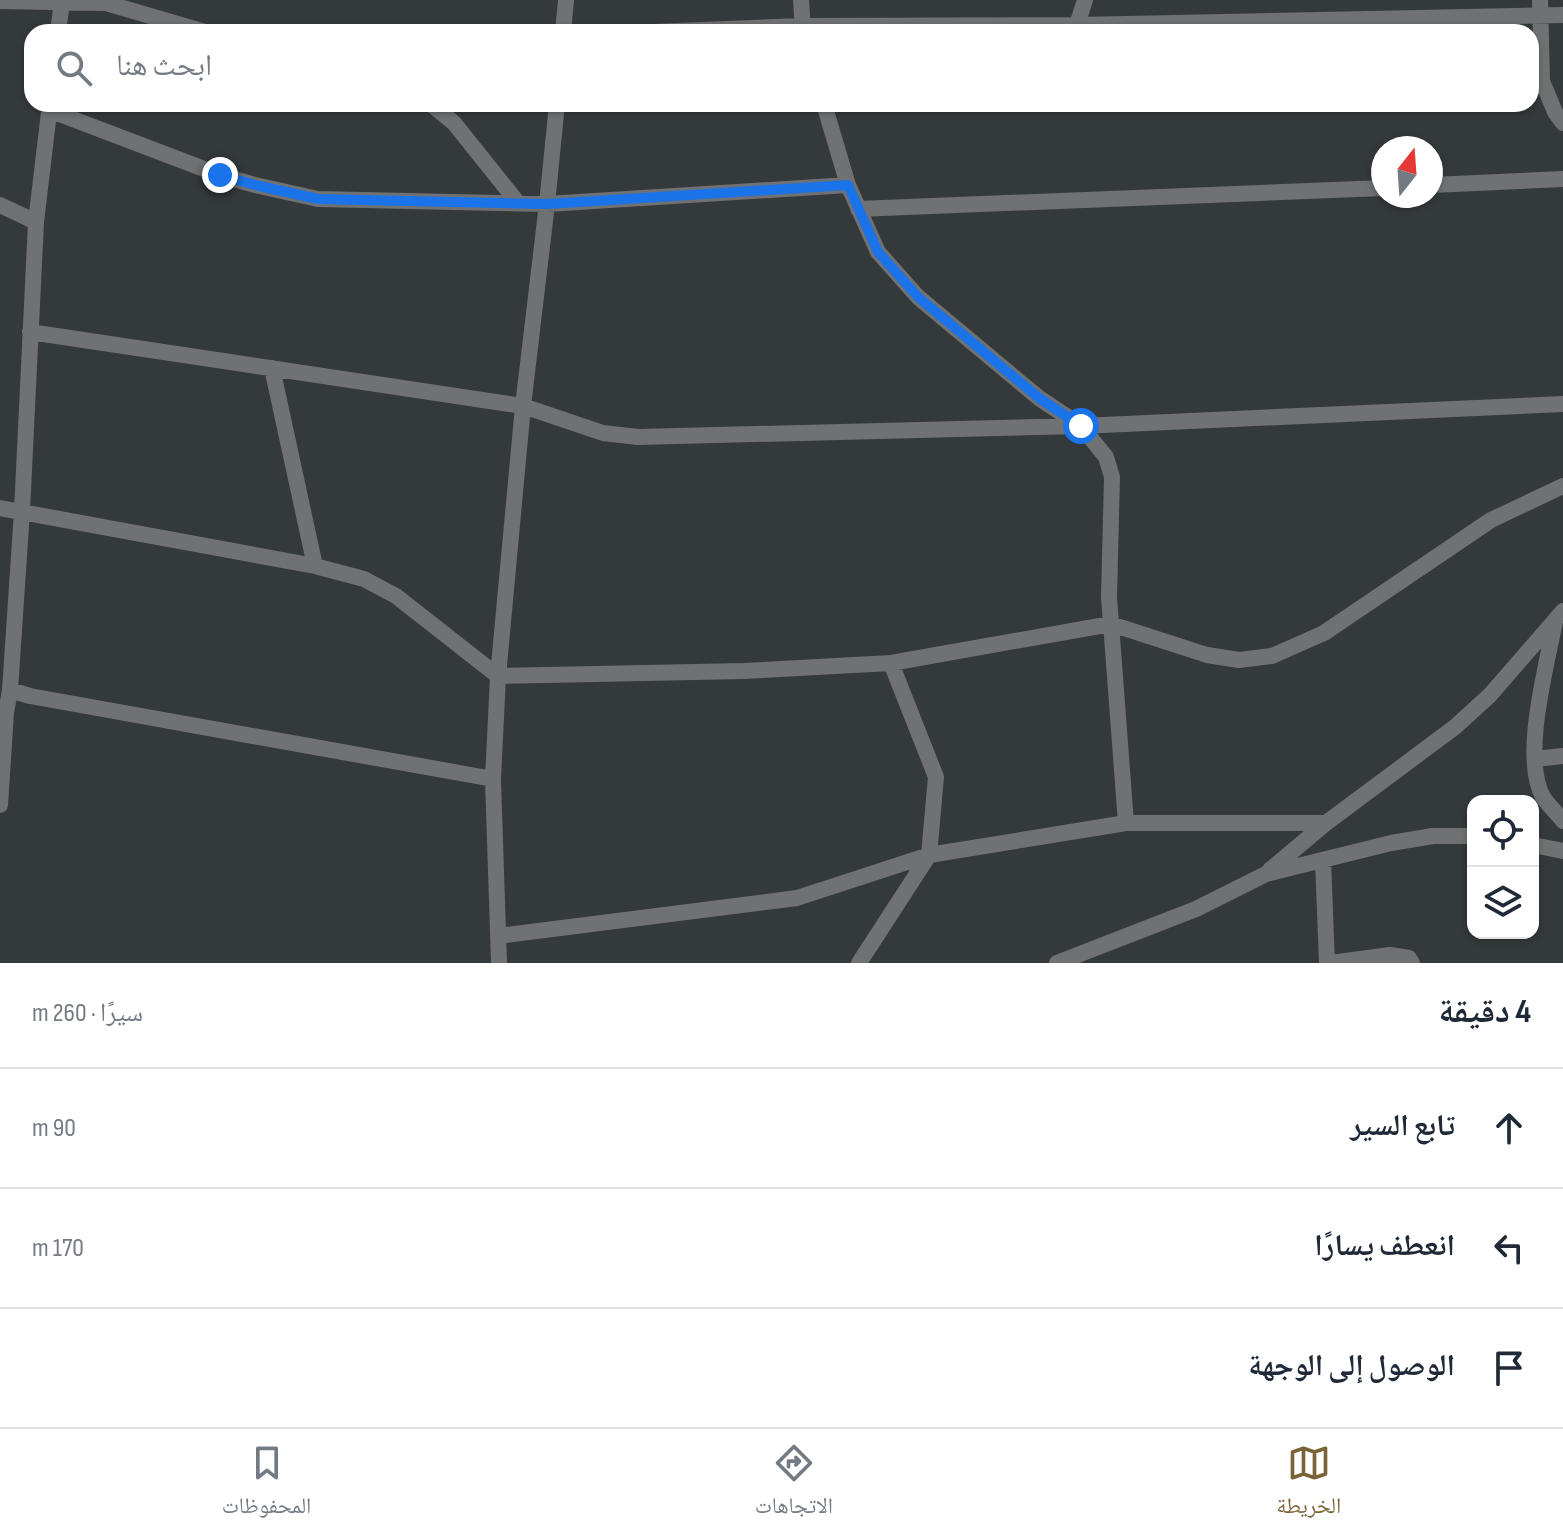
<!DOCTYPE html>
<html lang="ar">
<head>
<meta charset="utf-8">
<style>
  body { margin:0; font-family:"Sofia Sans Condensed","Noto Naskh Arabic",sans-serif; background:#f6f6f7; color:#1f2937; direction:rtl }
  .controls { position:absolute; right:24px; bottom:24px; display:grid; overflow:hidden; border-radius:16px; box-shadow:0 2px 6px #0004 }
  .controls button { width:72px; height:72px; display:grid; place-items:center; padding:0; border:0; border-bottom:2px solid #e0e1e3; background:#fff; color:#1f2937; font:40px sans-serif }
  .compass { position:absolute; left:1371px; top:136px; width:72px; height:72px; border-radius:50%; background:#fff; box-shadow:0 2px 6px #0004; rotate:17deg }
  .stop { position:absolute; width:24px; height:24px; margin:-18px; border:6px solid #1a73e8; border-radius:50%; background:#fff }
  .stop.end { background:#1a73e8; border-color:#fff; box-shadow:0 2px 8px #0008 }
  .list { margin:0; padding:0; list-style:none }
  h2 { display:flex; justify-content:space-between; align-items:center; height:104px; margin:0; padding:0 32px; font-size:34px }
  h2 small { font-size:26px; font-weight:400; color:#747a83 }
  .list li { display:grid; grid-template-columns:52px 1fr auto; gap:24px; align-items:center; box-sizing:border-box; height:120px; padding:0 32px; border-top:2px solid #e0e1e3 }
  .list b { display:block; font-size:30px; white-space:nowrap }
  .list em { font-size:26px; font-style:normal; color:#747a83 }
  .icon { flex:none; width:44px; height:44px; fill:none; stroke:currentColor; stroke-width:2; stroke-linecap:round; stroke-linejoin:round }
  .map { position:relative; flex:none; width:1563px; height:963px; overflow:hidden; direction:ltr }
  .search { position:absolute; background:#fff; box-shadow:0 2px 6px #0004; left:24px; right:24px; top:24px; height:88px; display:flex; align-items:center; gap:20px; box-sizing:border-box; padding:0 28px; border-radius:24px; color:#747a83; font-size:30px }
  .sheet { height:464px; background:#fff }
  nav { display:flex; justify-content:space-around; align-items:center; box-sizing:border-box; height:112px; border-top:2px solid #e0e1e3; background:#fff; font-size:22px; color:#747a83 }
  nav a { display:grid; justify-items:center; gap:4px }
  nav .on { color:#7b6338 }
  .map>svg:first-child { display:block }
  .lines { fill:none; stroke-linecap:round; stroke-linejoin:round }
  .minor { stroke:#6f7172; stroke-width:16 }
  .route { stroke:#1a73e8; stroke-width:10 }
</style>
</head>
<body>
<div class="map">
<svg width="1563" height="963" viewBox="0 0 1563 963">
  <rect width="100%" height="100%" fill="#34393b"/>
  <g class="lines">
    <path class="minor" d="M 801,0 L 803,32
      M 1540,0 L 1542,81 L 1555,112 L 1563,123
      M 0,1 L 106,3 L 205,32
      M 1077,25 L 1085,0
      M 58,32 L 62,2
      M 563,32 L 566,0
      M 652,32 L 802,26 L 1077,25 L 1563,15
      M 431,104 L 454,123 L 518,203
      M 824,104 L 848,185 L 878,252 L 918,297 L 1039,398 L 1081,426 L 1106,457 L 1112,477 L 1109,597 L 1126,823
      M 49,110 L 220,175 L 255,185 L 318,199 L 547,204 L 848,185
      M 1431,185 L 1563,179
      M 0,205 L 36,222
      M 858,209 L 1383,188
      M 30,332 L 523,406 L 603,433 L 638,437 L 1081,426 L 1563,404
      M 272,368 L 315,566
      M 0,508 L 315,566 L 364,579 L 396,596 L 498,676 L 744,671 L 891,663 L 1111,624 L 1207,655 L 1239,660 L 1272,656 L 1324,633 L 1491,520 L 1563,486
      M 1555,621 C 1547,665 1521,757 1543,797 C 1548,805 1557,813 1563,821
      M 10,690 L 30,696 L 493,779
      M 1535,759 L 1563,756
      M 0,805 L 6,713 L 10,690 L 22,511 L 36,222 L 50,104
      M 1533,845 L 1563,851
      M 1323,860 L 1327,963
      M 1270,870 L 1326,823 L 1455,727 L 1490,695 L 1563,611
      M 498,936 L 797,898 L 929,855 L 1126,823 L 1326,823
      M 499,963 L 493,779 L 498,676 L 523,406 L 547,204 L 557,104
      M 859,963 L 929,855 L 936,777 L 891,663
      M 1057,963 L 1196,909 L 1266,874 L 1391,843 L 1433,836 L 1473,836
      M 1331,963 L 1390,955 L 1409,958 L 1412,963"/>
  </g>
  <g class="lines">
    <path class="route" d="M 220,175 L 255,185 L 318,199 L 547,204 L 848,185 L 878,252 L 918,297 L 1039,398 L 1081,426"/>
  </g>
</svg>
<div class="controls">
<button><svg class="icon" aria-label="locate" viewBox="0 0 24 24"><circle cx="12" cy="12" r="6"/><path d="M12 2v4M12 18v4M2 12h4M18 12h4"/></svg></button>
<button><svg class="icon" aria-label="layers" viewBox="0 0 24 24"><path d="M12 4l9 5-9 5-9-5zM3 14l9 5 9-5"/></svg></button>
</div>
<svg class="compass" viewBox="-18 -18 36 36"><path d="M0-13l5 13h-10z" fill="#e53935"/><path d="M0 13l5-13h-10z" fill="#747a83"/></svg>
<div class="stop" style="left:1081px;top:426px"></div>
<div class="stop end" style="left:220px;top:175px"></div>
<div class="search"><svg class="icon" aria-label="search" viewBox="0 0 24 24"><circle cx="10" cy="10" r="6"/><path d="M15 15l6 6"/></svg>ابحث هنا</div>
</div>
<section class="sheet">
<h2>4 دقيقة<small>سيرًا · 260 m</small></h2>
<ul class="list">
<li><svg class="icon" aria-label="ahead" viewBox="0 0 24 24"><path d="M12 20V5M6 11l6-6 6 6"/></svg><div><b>تابع السير</b></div><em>90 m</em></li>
<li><svg class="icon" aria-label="left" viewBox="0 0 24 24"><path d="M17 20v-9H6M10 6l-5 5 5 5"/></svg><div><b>انعطف يسارًا</b></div><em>170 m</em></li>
<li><svg class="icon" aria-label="arrive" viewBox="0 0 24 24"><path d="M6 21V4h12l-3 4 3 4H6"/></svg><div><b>الوصول إلى الوجهة</b></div></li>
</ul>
</section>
<nav>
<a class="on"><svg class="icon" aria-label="map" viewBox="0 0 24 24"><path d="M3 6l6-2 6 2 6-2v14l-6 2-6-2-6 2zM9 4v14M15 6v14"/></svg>الخريطة</a>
<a><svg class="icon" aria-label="directions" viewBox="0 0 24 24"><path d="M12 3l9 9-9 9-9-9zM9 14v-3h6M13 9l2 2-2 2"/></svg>الاتجاهات</a>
<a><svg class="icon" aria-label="saved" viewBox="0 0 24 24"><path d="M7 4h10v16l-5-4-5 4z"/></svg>المحفوظات</a>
</nav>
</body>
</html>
